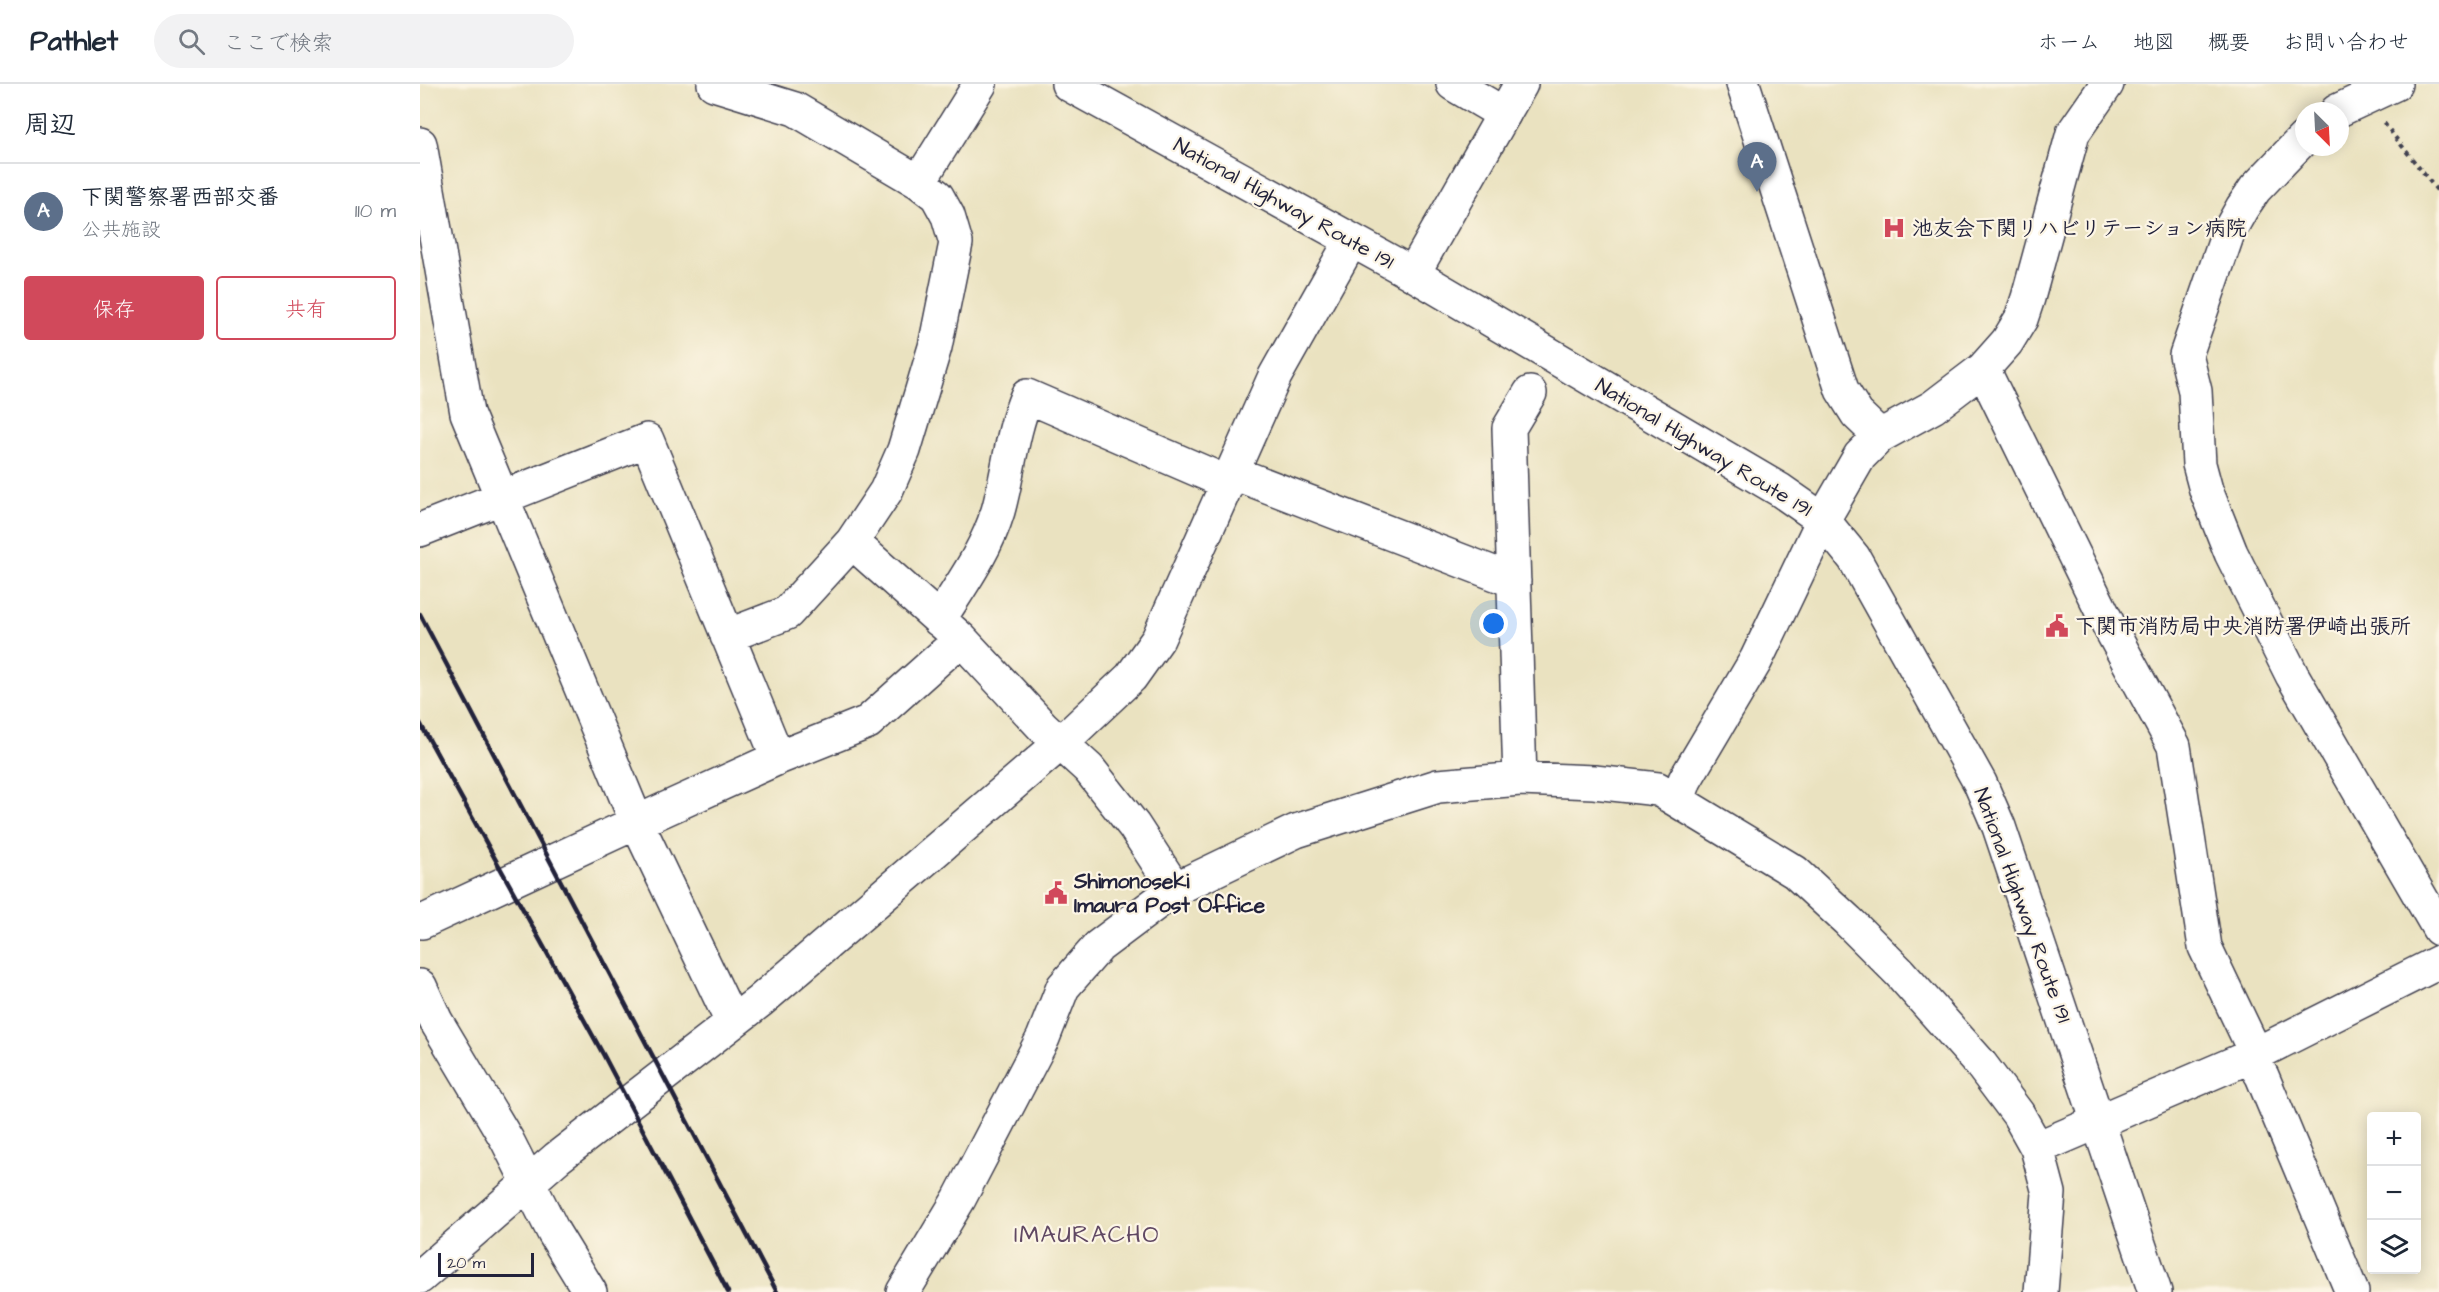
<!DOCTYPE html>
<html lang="ja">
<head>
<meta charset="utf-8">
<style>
  body { margin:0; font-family:"Architects Daughter","Klee One",sans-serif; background:#f2f2f3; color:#1f2937 }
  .controls { position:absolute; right:18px; bottom:18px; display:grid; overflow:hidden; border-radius:6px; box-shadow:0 3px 15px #0003 }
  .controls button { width:54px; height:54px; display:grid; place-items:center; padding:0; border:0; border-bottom:2px solid #e0e1e3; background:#fff; color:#1f2937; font:30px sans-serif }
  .compass { position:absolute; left:1875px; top:18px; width:54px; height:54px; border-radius:50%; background:#fff; box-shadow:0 3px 15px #0003; rotate:156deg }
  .scale { position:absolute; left:18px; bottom:15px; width:96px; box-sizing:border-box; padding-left:6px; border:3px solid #22223b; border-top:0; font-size:16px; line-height:21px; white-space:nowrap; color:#22223b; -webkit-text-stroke:4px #fcf5e5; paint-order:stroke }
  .you { position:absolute; left:1074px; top:540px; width:21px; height:21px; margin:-15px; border:4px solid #fff; border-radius:50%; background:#1a73e8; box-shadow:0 0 0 9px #1a73e833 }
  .badge { display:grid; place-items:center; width:39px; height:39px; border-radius:50%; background:#d1495b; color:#fff; font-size:20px; font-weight:700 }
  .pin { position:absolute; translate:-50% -50px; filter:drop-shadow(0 2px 3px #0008) }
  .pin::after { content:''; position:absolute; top:32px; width:21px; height:18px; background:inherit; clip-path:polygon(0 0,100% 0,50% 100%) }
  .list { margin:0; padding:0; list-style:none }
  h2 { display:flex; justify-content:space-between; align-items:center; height:78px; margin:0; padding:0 24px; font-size:26px }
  h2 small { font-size:20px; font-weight:400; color:#747a83 }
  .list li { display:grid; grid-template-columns:39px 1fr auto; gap:18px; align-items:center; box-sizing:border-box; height:96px; padding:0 24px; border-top:2px solid #e0e1e3 }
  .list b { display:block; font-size:22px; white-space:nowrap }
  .list p { margin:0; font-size:20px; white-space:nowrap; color:#747a83 }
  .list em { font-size:20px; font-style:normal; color:#747a83 }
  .actions { display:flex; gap:12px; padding:18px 24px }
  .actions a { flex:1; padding:14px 0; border:2px solid #d1495b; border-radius:6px; text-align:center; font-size:21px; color:#d1495b }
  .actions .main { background:#d1495b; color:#fff }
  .icon { flex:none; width:33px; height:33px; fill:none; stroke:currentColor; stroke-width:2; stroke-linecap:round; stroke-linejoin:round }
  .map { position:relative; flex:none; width:2019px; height:1208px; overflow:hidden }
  header { display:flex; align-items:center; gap:36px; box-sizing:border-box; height:84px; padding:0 30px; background:#fff; border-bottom:2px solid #e0e1e3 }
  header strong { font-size:28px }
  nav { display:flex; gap:33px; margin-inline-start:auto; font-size:21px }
  .search { width:420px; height:54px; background:#f2f2f3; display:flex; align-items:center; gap:15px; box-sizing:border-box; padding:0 21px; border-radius:33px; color:#747a83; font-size:22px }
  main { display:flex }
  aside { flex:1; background:#fff }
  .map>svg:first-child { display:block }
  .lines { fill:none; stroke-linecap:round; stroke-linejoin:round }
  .minor-casing { stroke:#403f4f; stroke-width:36 }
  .major-casing { stroke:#403f4f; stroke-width:36 }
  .highway-casing { stroke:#403f4f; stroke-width:36 }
  .path { stroke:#403f4f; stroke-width:4; stroke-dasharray:4.5 4.5; stroke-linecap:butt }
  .minor { stroke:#fff; stroke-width:33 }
  .major { stroke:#fff; stroke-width:33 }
  .highway { stroke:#fff; stroke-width:33 }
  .rail { stroke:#22223b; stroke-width:4.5 }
  .labels { text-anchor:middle; stroke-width:4.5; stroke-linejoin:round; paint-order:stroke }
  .street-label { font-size:21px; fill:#22223b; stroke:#fcf5e5 }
  .poi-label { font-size:21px; font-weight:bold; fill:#22223b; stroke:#fcf5e5; text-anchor:start }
  .quarter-label { font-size:24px; letter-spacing:1.5px; fill:#604863; stroke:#fcf5e5 }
</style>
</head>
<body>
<header>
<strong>Pathlet</strong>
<div class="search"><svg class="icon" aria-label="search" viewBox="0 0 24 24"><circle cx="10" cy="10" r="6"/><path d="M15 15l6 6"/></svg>ここで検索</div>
<nav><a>ホーム</a><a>地図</a><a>概要</a><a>お問い合わせ</a></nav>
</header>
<main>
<aside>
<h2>周辺<small></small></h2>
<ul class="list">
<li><span class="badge" style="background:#5c6f8a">A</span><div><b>下関警察署西部交番</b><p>公共施設</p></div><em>110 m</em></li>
</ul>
<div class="actions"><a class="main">保存</a><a>共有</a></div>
</aside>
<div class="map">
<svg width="2019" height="1208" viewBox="0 0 2019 1208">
  <rect width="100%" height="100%" fill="#fcf5e5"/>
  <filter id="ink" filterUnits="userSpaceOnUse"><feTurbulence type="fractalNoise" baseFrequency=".0167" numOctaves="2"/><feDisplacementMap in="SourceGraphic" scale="12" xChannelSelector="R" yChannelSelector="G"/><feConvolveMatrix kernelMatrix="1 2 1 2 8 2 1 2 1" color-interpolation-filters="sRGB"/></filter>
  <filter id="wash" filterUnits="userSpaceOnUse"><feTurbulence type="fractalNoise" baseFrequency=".008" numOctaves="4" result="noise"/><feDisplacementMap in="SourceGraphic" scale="24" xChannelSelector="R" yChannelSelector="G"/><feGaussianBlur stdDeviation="1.35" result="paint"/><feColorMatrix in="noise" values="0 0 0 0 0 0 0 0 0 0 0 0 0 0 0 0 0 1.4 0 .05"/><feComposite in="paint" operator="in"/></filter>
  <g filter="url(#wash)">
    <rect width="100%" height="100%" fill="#eae2c0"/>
  </g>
  <g filter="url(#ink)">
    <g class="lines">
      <g class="minor-casing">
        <path id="minor" d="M 294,0 L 375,25 L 499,98 L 517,112 L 528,132 L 536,159 L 515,263 L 484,366 L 466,407 L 432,458 L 367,529 L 307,552
          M 1033,0 L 1084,30
          M 1323,0 L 1422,306 L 1437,330 L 1460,352
          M 1917,27 L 1975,0
          M 1884,54 L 1835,105 L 1822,124 L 1808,149 L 1766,271 L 1775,307 L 1779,380 L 1786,406 L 1811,469 L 1872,591 L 2019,845
          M 0,60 L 47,329 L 217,739 L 312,938
          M 499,98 L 560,0
          M 1563,285 L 1690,544 L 1754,662 L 1785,863 L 1836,970
          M 811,388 L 1094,497
          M 0,446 L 227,356 L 358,674
          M 432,458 L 541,555 L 623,643 L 669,685 L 714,742 L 755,805
          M 519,536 C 541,501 566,467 578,427 C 589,388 591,349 607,312 L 806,398
          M 1100,695 L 1089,344 L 1110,309
          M 1258,716 L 1265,696 L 1336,576 L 1403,436 L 1440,372 L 1460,352 L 1513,323 L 1563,285 L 1587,258 L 1601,235 L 1608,214 L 1653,49 L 1687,0
          M 2,838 L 239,728 L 358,674 L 448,638 L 541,555
          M 0,902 L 16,937 L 87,1056 L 134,1149 L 170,1208
          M 1830,973 L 1842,992 L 1932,1208
          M 1617,1064 L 1836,970 L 2019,878
          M 0,1193 L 137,1074 L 340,917 L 642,658 L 711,593 L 738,555 L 855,292 L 931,157
          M 483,1208 L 539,1115 L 623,954 L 643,903 L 679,862 L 755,805 L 876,747 L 1018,702 L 1100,695 L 1174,698 L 1238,705 L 1375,788 L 1428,837 L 1479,888 L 1559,978 L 1598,1030 L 1617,1064 L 1629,1109 L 1621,1208"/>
      </g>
      <g class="major-casing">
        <path id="major" d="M 993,190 L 1101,0"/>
      </g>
      <g class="highway-casing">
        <path id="highway" d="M 648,0 L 993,190 L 1360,406 L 1403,436 L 1434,474 L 1560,699 L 1579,743 L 1735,1208"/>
      </g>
      <path class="path" d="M 1964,39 L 2019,109"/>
      <use href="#minor" class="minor"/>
      <use href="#major" class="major"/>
      <use href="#highway" class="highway"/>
      <path class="rail" d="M 0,530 L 357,1208
        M 0,639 L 183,970 L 308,1208"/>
    </g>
  </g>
  <defs>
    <g id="hospital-bare" transform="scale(1.8)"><path d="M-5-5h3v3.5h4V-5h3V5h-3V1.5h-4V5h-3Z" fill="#d1495b" stroke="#fcf5e5" stroke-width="2.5" paint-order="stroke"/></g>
    <g id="civic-bare" transform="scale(1.8)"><path d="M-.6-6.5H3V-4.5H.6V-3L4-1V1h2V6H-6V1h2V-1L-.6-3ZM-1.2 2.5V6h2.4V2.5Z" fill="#d1495b" stroke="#fcf5e5" stroke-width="2.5" paint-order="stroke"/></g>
  </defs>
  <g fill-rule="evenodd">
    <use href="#hospital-bare" x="1474" y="144"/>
    <use href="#civic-bare" x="1637" y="542"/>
    <use href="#civic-bare" x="636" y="809"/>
  </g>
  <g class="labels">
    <g class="street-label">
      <text transform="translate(864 119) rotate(29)" y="7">National Highway Route 191</text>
      <text transform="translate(1284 363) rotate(31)" y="7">National Highway Route 191</text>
      <text transform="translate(1603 821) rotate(70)" y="7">National Highway Route 191</text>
    </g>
    <g class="poi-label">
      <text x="1492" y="151">池友会下関リハビリテーション病院</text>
      <text x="1655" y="549">下関市消防局中央消防署伊崎出張所</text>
      <text x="654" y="804">Shimonoseki<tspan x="654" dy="24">Imaura Post Office</tspan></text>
    </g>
    <g class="quarter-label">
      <text x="667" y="1158">IMAURACHO</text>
    </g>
  </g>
</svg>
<div class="controls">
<button>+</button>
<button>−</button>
<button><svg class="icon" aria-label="layers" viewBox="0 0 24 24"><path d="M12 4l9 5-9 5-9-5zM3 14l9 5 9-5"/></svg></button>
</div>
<svg class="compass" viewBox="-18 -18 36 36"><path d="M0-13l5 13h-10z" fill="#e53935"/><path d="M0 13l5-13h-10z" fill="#747a83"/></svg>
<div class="scale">20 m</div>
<div class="you"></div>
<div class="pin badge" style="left:1337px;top:108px;background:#5c6f8a">A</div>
</div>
</main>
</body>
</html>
